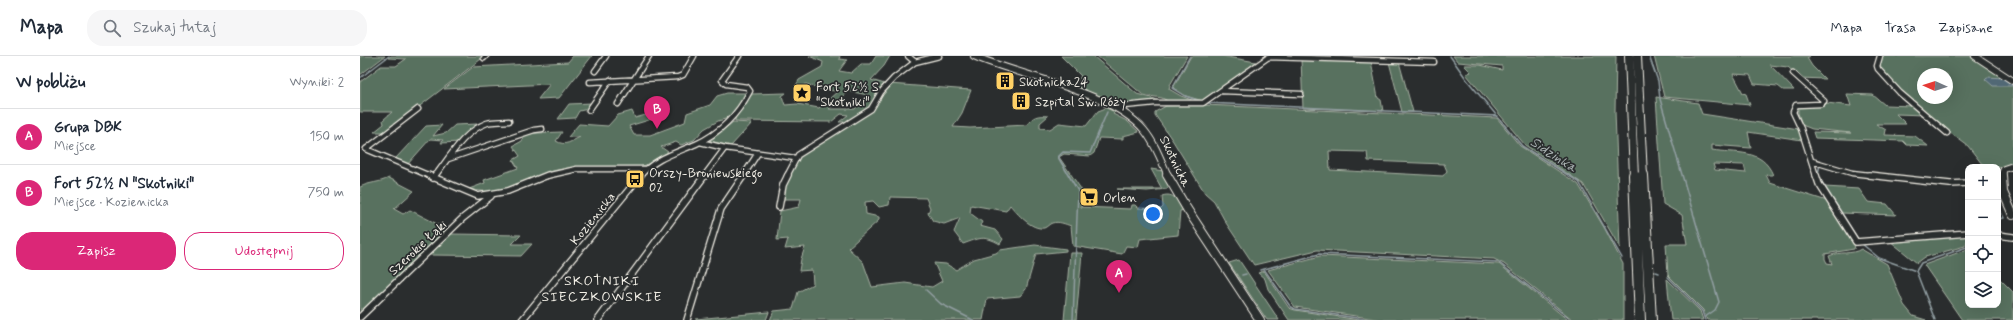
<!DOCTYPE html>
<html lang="pl">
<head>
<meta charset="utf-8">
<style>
  body { margin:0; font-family:Mynerve,sans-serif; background:#f6f6f7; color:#1f2937 }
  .controls { position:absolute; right:12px; bottom:12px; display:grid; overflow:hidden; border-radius:8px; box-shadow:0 4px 16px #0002 }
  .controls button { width:36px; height:36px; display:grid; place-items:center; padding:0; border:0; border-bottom:1px solid #e0e1e3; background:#fff; color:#1f2937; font:20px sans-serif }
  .compass { position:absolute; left:1557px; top:12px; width:36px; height:36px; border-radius:50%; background:#fff; box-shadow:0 4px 16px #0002; rotate:273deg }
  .you { position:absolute; left:793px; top:158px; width:14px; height:14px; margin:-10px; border:3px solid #fff; border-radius:50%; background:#1a73e8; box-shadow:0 0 0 6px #1a73e833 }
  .badge { display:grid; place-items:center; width:26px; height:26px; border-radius:50%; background:#db2777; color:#fff; font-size:13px; font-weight:700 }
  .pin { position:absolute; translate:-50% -33px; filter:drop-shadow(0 1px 2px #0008) }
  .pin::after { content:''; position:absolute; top:21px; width:14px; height:12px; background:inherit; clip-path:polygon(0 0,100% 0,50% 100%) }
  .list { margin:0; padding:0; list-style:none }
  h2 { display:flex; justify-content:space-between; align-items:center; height:52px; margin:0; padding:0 16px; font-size:17px }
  h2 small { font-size:13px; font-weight:400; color:#747a83 }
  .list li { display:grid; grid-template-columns:26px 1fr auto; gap:12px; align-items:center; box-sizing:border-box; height:56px; padding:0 16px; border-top:1px solid #e0e1e3 }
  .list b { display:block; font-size:15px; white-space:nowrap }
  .list p { margin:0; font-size:13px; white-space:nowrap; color:#747a83 }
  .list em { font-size:13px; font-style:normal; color:#747a83 }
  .actions { display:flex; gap:8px; padding:12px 16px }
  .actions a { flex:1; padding:9px 0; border:1px solid #db2777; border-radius:16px; text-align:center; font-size:14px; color:#db2777 }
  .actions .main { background:#db2777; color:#fff }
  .icon { flex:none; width:22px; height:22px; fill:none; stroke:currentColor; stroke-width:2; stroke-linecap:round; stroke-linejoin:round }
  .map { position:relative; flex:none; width:1653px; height:264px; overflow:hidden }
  header { display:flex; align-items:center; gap:24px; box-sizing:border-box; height:56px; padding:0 20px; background:#fff; border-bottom:1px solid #e0e1e3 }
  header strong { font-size:19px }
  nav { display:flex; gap:22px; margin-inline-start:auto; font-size:14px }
  .search { width:280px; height:36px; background:#f6f6f7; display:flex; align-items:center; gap:10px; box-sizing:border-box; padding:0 14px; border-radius:16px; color:#747a83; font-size:15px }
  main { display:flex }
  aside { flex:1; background:#fff }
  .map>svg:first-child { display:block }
  .green { fill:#59715e; stroke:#a6b1a3; fill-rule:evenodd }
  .water { fill:#516875; stroke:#929fa3 }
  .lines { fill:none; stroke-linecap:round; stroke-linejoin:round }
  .stream { stroke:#929fa3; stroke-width:1.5 }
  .street-far1-casing { stroke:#f4f1e8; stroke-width:7 }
  .street-casing { stroke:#f4f1e8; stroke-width:8 }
  .secondary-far1-casing { stroke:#f4f1e8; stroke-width:8 }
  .secondary-casing { stroke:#f4f1e8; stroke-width:10 }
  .highway-far1-casing { stroke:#f4f1e8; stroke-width:10 }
  .highway-casing { stroke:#f4f1e8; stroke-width:12 }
  .street-far1 { stroke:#2a2d2e; stroke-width:4.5 }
  .street { stroke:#2a2d2e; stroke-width:5.5 }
  .secondary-far1 { stroke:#2a2d2e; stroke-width:6 }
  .secondary { stroke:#2a2d2e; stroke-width:8 }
  .highway-far1 { stroke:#2a2d2e; stroke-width:8 }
  .highway { stroke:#2a2d2e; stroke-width:10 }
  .labels { text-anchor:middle; stroke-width:3.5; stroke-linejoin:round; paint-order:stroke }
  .poi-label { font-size:13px; fill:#f4f1e8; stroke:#2a2d2e; text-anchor:start }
  .street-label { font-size:13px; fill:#f4f1e8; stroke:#2a2d2e }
  .water-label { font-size:14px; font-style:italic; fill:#abb3b4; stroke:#2a2d2e }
  .neighbourhood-label { font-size:14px; letter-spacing:1px; fill:#f4f1e8; stroke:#2a2d2e }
</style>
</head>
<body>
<header>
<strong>Mapa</strong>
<div class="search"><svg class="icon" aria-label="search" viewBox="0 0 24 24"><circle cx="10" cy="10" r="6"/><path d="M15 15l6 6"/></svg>Szukaj tutaj</div>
<nav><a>Mapa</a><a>Trasa</a><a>Zapisane</a></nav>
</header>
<main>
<aside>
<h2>W pobliżu<small>Wyniki: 2</small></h2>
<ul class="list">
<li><span class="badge">A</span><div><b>Grupa DBK</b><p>Miejsce</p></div><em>150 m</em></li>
<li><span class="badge">B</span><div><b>Fort 52½ N &quot;Skotniki&quot;</b><p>Miejsce · Kozienicka</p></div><em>750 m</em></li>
</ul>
<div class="actions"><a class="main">Zapisz</a><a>Udostępnij</a></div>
</aside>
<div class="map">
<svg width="1653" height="264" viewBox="0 0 1653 264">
  <rect width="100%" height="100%" fill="#2a2d2e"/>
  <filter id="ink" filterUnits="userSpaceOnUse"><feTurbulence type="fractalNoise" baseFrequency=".025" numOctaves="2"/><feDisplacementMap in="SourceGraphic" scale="8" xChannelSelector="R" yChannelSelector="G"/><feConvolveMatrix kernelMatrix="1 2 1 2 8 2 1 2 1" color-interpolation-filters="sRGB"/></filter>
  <g filter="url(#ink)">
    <path class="green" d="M 0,0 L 25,0 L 0,19 Z
      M 31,0 L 125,0 L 26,76 L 14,76 L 24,68 L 23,64 L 32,56 L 0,56 L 0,26 L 21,10 L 36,10 L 46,3 L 28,2 Z
      M 213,0 L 232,0 L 199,42 L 178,43 L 190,28 L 84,33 L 113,11 L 208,6 Z
      M 449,0 L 480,0 L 479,3 L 487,4 L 479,15 L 491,17 L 501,8 L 511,8 L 516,0 L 530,0 L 524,10 L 511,24 L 525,28 C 514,46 502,67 479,66 L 488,59 L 481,58 L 471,66 L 375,65 L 375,62 L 392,38 L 426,37 L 422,40 L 425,49 L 437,48 L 459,52 L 478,35 L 463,34 L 446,28 L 441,31 L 436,30 L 439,24 L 462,11 L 463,6 ZM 488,35 L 508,39 L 495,53 L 469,53 Z
      M 701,0 L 733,0 L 777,38 L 795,43 L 800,46 L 755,48 L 713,31 L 721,20 Z
      M 737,0 L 827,0 L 810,29 L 809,33 L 821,40 L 837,46 L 810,46 L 802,42 L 783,39 Z
      M 831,0 L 862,0 L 896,6 L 843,45 L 826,40 L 813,32 Z
      M 1093,0 L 1256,0 L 1255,55 L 1260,192 L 1223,128 L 1165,89 L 1106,18 L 1111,16 L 1104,9 L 1120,9 L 1142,14 L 1142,10 L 1098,6 Z
      M 1294,0 L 1450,0 L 1447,2 L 1452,10 L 1465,23 L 1440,22 L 1428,11 L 1410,9 L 1434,34 L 1423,34 L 1418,30 L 1394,28 L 1390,19 L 1373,18 L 1383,37 L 1386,38 L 1390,49 L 1304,41 Z
      M 1522,0 L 1611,0 L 1653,27 L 1653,110 L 1638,112 L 1622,108 L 1608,90 L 1585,73 L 1543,38 L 1520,13 ZM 1563,18 L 1587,18 L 1587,42 L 1563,42 Z
      M 941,3 L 1011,5 L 1018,42 L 1021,44 L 1023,55 L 943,52 Z
      M 1029,6 L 1039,6 L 1053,56 L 1042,56 Z
      M 529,28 L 611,34 L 602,57 L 593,71 L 610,72 L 667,69 C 673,60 677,59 688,60 L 680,67 L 680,72 L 690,73 L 699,67 L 726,70 L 738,55 L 746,52 L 755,56 L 753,58 L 767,65 L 779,76 L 763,80 L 763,83 L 739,82 L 734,97 L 730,100 L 704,98 L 699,101 L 721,133 L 721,151 L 771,153 L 772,149 L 775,149 L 778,152 L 801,153 L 803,151 L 802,140 C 814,136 818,145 824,154 L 820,155 L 818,179 L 780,183 L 778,191 L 766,190 L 762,198 L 713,190 L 711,170 C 705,168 699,165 692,167 C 689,168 687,171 684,172 C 671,174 657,157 650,149 L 646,155 L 611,149 L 610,157 L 622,166 L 620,170 L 635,174 L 643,183 L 640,188 C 624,179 620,182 603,188 L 594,176 L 600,162 L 584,168 L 573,165 L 568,157 L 570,152 L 566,142 L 530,141 L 529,149 L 519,151 L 513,145 L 505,146 L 506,158 L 519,161 L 519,164 L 488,192 L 503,206 L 512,231 L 545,227 L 572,231 L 582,225 L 574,207 L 586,208 L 596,214 L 614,203 L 636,197 L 640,194 L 675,189 L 706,193 L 706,195 L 676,198 L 666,233 L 660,240 L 627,243 L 623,264 L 410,264 L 414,255 L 433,253 L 438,236 L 453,228 L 452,214 L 439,215 L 441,203 L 445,191 L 425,193 L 428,183 L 417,184 L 420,155 L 439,151 L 441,143 L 422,143 L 422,138 L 437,101 L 508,57 Z
      M 367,37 L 388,37 L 369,62 L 358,65 L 344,73 L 334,84 L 321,89 L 316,86 L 301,91 L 308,96 L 286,109 L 275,112 C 252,112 226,109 203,113 C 168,118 147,143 109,133 L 125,127 L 124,124 L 158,112 L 153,104 L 160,100 L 153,90 L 162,85 L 165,79 L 176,77 L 202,76 L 196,85 C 206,91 211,85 220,81 L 208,81 L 219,68 L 248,70 L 258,59 L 272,55 L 275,62 L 307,53 L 289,64 L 269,70 L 274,79 L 290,79 L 325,66 L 327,57 L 350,49 L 357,40 Z
      M 1487,38 L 1513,39 L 1525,49 L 1553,50 L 1564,59 L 1536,58 L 1546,68 L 1516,68 L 1526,74 L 1525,79 L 1555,80 L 1568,90 L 1547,89 L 1543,85 L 1455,82 L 1453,76 L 1491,77 L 1452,73 L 1442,69 L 1438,57 L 1438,50 L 1464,50 L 1467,47 L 1491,50 Z
      M 1296,41 L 1338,47 L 1342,58 L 1439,73 L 1442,84 L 1388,76 L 1391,92 L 1352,89 L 1352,94 C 1376,98 1402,92 1413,119 L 1406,119 L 1410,127 L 1467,145 L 1487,179 L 1495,189 L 1494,193 L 1465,198 L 1465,203 L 1467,207 L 1472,208 L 1469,200 C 1480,195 1492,199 1501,193 L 1527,208 L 1544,249 L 1553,260 L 1566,264 L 1347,264 L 1343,254 L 1308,219 L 1306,188 L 1327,188 L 1322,159 L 1303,148 ZM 1353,108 L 1384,109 L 1386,117 L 1355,114 Z
      M 232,47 L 228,53 L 219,55 L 215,62 L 198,63 L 209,48 Z
      M 844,49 L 1137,62 L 1160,90 L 1218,128 L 1245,173 L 1263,208 L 1263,264 L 1213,264 L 1144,208 L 1134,203 L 957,194 L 894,209 L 866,167 L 854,145 L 845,137 L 813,85 L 795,59 L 795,56 L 806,50 ZM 969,95 L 1007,96 L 1008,105 L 1084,108 L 1087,115 L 1083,120 L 970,114 Z
      M 373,66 L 392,67 L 371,90 L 350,85 Z
      M 117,68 L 100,86 L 81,87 L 83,84 L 70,83 L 47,109 L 35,103 L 66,70 L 82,69 L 73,80 L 86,77 L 95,69 Z
      M 791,113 L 803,115 L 809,130 L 807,133 L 787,135 L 757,133 L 802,133 Z
      M 29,122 L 54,135 L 34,153 L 43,158 L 50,154 L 89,174 L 0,258 L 0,131 C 10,126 19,127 29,122 Z
      M 1465,131 L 1499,133 L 1508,146 L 1527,148 L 1536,159 L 1482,157 Z
      M 90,178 L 161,179 L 152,188 L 172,188 L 161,200 L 69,199 Z
      M 1605,178 L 1608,183 L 1605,190 L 1565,201 L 1557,207 L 1530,185 Z
      M 1608,193 L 1608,249 L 1638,249 L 1638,221 L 1653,236 L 1653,264 L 1602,264 L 1564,209 Z
      M 710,197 L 722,197 L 716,264 L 704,264 Z
      M 960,200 L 1139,208 L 1208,264 L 1023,264 L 935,251 L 908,214 Z
      M 879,204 L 919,264 L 907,264 L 869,207 Z
      M 904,215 L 929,252 L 935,254 L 999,264 L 929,264 L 908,233 L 905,223 L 898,217 Z
      M 1307,223 L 1340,255 L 1343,264 L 1311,264 Z
      M 409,256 L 406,264 L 336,264 L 336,263 Z"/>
    <path class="water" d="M 1627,21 L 1644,22 L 1653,30 L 1633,30 L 1625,23 Z"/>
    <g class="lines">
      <path class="stream" d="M 830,0 L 812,32 L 825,40 L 840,45
        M 1090,0 L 1107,24 L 1162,90 L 1219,126 L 1262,202
        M 1289,0 L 1298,25 L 1300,43 L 1359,246 L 1355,254 L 1345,261
        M 0,22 L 29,0
        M 847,47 L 1138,60
        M 1458,118 L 1460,108
        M 1460,123 L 1498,183
        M 1638,139 L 1639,152 L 1644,162 L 1638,163
        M 1605,175 L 1608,170
        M 1502,188 L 1519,202 L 1556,215
        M 904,213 L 930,250 L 935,253 L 1011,264
        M 901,214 L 959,198 L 1138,206 L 1211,264
        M 1296,216 L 1299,217
        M 882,219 L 886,218
        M 1308,221 L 1342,255 L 1345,264
        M 566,234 L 581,248 L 613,264
        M 713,264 L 718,135 L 698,101 L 703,96 L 730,97 L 747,56
        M 1575,264 L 1556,215 L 1561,207 L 1607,191 L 1608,189"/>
      <g class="street-far1-casing">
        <path id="street-far1" d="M 548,0 L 555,6
          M 1520,0 L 1517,10 L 1518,13 L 1540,37 L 1587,77
          M 908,1 L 1074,6
          M 124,2 L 126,0
          M 235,15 L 246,0
          M 1433,17 L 1464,45 L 1461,48 L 1436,49 L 1433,56 L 1441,73 L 1456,120
          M 230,26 L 318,21 L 323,19 L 334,0
          M 861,35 L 941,38
          M 258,48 L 289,0
          M 754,51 L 795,47 L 843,47 L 910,0
          M 229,54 L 250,24
          M 340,86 L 365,92 L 435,102
          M 6,93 L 70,120
          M 6,93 L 58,53
          M 88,103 L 174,74 L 182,73
          M 1452,105 L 1492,117 L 1518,120
          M 75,120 C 89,102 104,75 127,67 C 134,65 142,66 149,65
          M 186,120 L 217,113 L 286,113
          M 280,120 C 295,102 316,97 336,88 C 360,77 378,58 390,35 L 387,31 L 366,28 L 362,24 L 379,0
          M 344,120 L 365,92
          M 383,120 L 398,97
          M 427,120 L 438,99 L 511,53 L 521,36 L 534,22 L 555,6 L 579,0"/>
      </g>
      <g class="street-casing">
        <path id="street" d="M 68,119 L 118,140 L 148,135 L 188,119
          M 1456,119 L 1459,128 L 1496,186 L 1608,177
          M 1509,119 L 1590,128 L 1608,127
          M 73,122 L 75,119
          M 419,151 L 423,129 L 428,119
          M 1638,179 L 1653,181
          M 0,261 L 103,162 L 131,140
          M 162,264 L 281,119
          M 238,264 L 345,119
          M 327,264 L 361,153 L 384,119"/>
      </g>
      <g class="secondary-far1-casing">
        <path id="secondary-far1" d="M 614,0 C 662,21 751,35 784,74 C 795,87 801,104 808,120
          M 1615,0 L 1653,25
          M 1641,120 L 1644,113 L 1653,110"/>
      </g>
      <g class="secondary-casing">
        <path id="secondary" d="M 807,119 L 827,153 L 900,264
          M 1642,119 L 1643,136 L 1653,159"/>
      </g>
      <g class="highway-far1-casing">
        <path id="highway-far1" d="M 1269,0 L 1274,120
          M 1277,0 L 1283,120"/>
      </g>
      <g class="highway-casing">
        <path id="highway" d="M 1274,119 L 1280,264
          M 1283,119 L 1291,264"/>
      </g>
      <use href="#street-far1" class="street-far1"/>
      <use href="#street" class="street"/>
      <use href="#secondary-far1" class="secondary-far1"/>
      <use href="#secondary" class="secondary"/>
      <use href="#highway-far1" class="highway-far1"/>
      <use href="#highway" class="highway"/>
    </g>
  </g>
  <defs>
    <g id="building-square" transform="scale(1)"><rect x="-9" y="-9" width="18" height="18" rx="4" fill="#ffd166" stroke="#2a2d2e"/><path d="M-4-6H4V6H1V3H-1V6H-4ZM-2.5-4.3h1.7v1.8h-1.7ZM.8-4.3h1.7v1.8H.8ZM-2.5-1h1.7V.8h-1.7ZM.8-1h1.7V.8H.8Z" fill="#111"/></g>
    <g id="sight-square" transform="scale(1)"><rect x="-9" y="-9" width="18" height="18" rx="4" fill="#ffd166" stroke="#2a2d2e"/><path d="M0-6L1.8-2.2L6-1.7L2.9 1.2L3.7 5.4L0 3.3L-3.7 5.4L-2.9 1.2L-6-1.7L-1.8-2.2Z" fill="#111"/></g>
    <g id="bus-square" transform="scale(1)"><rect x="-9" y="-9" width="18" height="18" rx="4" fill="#ffd166" stroke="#2a2d2e"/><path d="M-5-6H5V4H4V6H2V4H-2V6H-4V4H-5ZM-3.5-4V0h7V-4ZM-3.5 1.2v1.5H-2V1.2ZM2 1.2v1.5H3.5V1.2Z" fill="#111"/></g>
    <g id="supermarket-square" transform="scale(1)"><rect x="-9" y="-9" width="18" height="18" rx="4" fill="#ffd166" stroke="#2a2d2e"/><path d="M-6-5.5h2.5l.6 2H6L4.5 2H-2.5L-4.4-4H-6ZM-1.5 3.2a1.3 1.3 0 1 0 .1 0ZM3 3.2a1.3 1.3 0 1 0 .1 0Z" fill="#111"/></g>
  </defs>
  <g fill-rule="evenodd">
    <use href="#building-square" x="645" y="25"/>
    <use href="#sight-square" x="442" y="37"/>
    <use href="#building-square" x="661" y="45"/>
    <use href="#bus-square" x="275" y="123"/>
    <use href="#supermarket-square" x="729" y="141"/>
  </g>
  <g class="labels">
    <g class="poi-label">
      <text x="659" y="30">Skotnicka24</text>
      <text x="456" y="35">Fort 52½ S<tspan x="456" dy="15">"Skotniki"</tspan></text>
      <text x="675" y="50">Szpital Św. Róży</text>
      <text x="289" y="121">Orszy-Broniewskiego<tspan x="289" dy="15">02</tspan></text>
      <text x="743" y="146">Orlen</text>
    </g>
    <g class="street-label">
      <text transform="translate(816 105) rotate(64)" y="5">Skotnicka</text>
      <text transform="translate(232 162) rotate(-51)" y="5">Kozienicka</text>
      <text transform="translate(57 191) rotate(-43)" y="5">Szerokie Łąki</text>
    </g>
    <g class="water-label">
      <text transform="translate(1194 98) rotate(33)" y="5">Sidzinka</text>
    </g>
    <g class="neighbourhood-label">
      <text x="242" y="229">SKOTNIKI<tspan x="242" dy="16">SIECZKOWSKIE</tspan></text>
    </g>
  </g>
</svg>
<div class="controls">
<button>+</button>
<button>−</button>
<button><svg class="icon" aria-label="locate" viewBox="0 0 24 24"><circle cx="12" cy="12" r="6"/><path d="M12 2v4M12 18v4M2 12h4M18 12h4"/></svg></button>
<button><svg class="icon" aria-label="layers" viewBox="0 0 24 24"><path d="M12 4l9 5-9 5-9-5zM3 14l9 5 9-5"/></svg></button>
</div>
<svg class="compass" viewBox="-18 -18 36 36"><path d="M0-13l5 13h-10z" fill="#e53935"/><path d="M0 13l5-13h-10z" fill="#747a83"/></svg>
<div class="you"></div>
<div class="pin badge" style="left:759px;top:237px">A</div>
<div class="pin badge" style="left:297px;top:73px">B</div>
</div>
</main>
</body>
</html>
